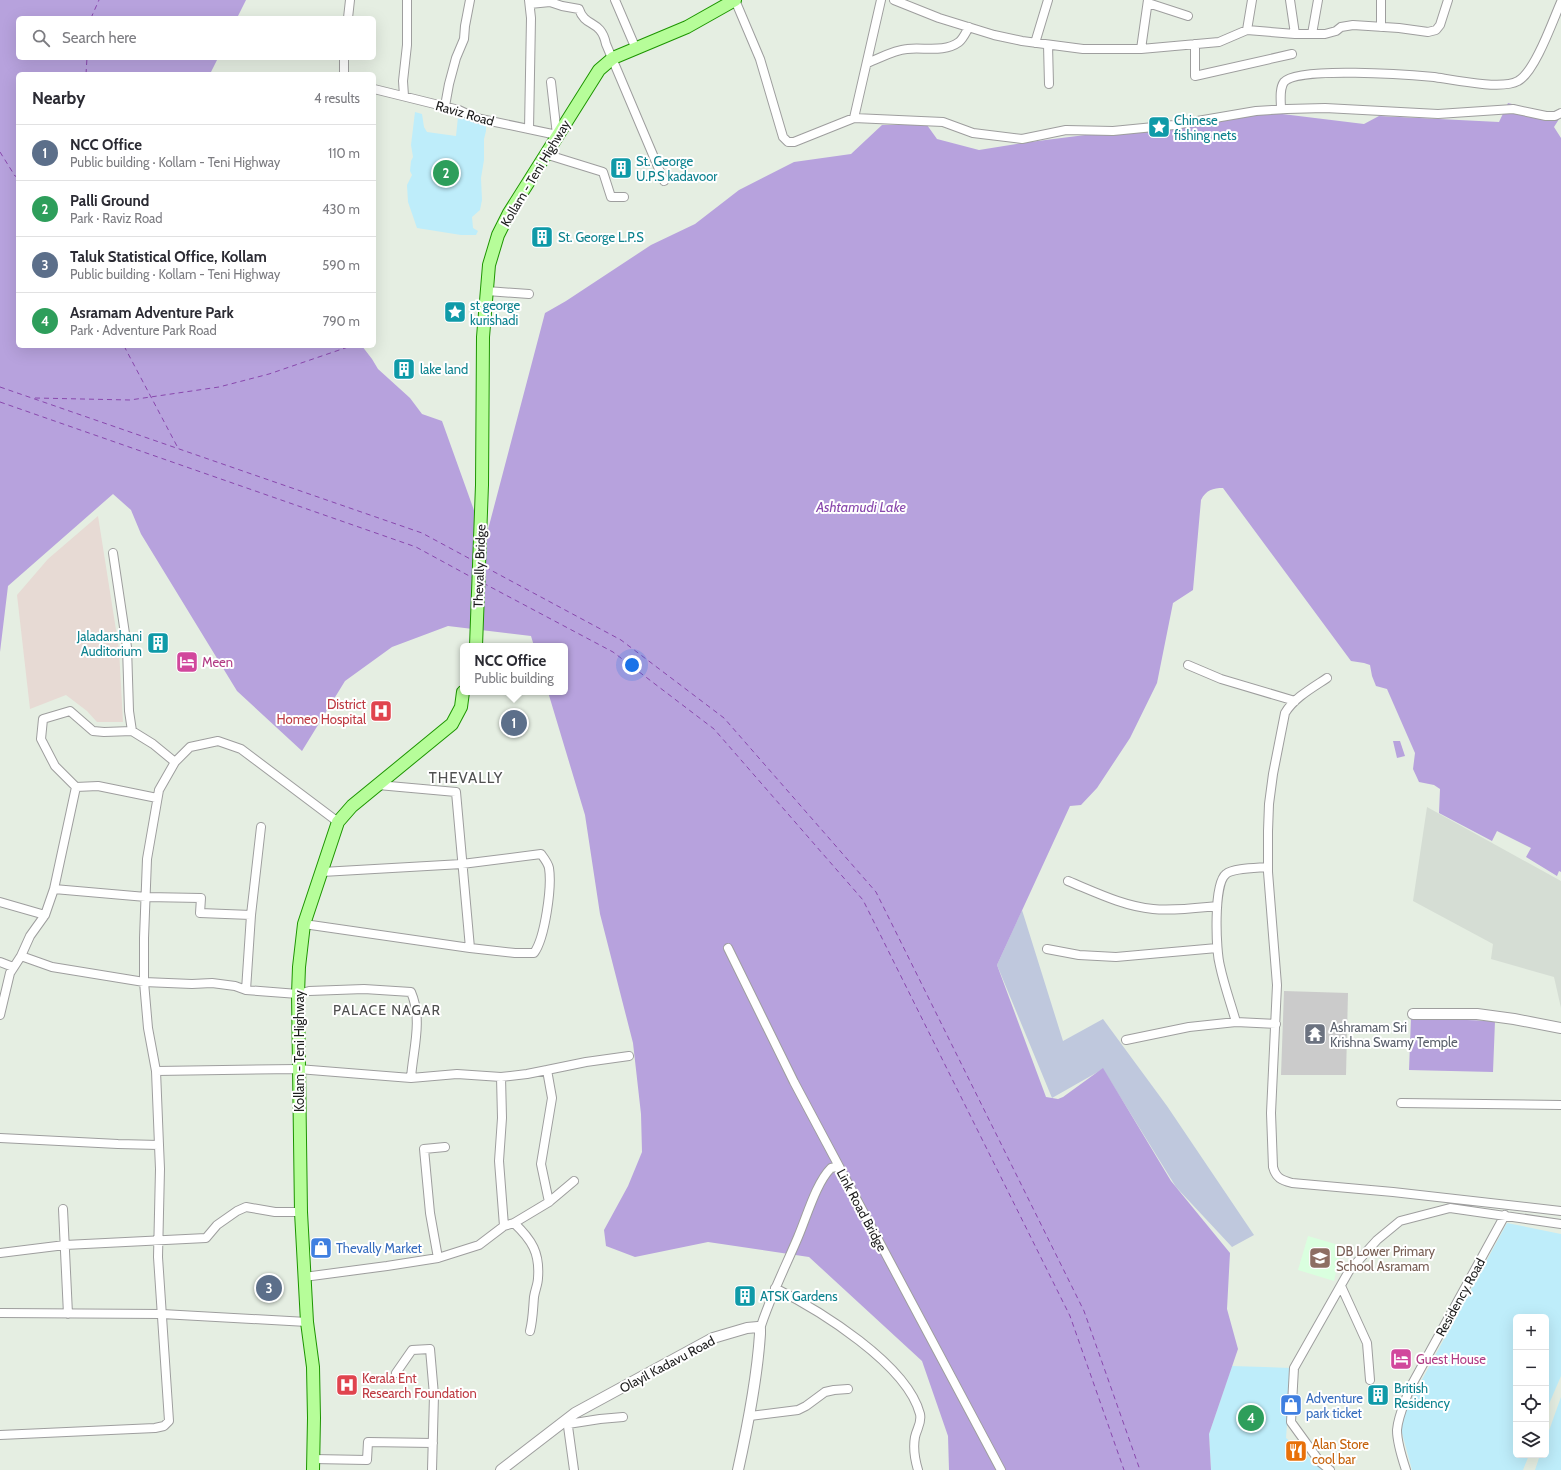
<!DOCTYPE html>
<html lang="en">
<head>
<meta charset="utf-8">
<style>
  body { margin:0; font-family:Cabin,sans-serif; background:#f7f7f7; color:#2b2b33 }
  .controls { position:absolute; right:12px; bottom:12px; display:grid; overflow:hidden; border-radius:6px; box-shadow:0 4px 16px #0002 }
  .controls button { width:36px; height:36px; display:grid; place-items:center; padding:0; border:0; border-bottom:1px solid #e1e1e2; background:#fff; color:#2b2b33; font:20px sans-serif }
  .you { position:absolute; left:632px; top:665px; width:14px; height:14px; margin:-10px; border:3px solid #fff; border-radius:50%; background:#1a73e8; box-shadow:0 0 0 6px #1a73e833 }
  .badge { display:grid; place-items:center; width:26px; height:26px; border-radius:50%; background:#db2777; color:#fff; font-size:13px; font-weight:700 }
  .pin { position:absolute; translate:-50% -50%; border:2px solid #fff; box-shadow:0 1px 4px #0006 }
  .popup { position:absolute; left:460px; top:643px; width:108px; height:52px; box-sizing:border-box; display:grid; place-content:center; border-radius:6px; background:#fff; filter:drop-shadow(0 1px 3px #0005); font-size:13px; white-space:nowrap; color:#7c7c81 }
  .popup b { font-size:15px; color:#2b2b33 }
  .popup::after { content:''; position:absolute; left:50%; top:100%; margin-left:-8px; border:8px solid transparent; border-top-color:#fff }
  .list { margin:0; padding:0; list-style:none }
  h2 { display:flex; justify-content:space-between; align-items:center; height:52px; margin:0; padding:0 16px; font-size:17px }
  h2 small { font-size:13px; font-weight:400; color:#7c7c81 }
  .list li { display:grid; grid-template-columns:26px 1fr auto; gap:12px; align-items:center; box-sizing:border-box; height:56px; padding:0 16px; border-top:1px solid #e1e1e2 }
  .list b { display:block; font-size:15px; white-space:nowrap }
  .list p { margin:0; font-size:13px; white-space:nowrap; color:#7c7c81 }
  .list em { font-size:13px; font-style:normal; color:#7c7c81 }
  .icon { flex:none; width:22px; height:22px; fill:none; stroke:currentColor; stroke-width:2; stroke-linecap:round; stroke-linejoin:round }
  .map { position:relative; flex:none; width:1561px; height:1470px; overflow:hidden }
  .search { position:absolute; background:#fff; box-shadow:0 4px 16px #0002; left:16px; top:16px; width:360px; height:44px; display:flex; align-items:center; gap:10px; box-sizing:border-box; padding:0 14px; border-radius:6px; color:#7c7c81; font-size:15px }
  .panel { position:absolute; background:#fff; box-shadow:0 4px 16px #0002; left:16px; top:72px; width:360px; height:276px; border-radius:6px }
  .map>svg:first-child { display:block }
  .industrial { fill:#e7dad4 }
  .education { fill:#daffdf }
  .religious { fill:#cbcbcb }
  .airport { fill:#d5ddd4 }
  .wetland { fill:#bfc8dd }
  .park { fill:#beedfa }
  .water { fill:#b7a2dd }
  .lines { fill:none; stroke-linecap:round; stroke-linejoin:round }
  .ferry { stroke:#8948ad; stroke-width:1; stroke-dasharray:5 4; stroke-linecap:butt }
  .minor-casing { stroke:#9e9e9e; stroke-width:10 }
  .tertiary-casing { stroke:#9e9e9e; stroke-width:12 }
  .primary-casing { stroke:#1d9500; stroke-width:14 }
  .minor { stroke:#fff; stroke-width:8 }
  .tertiary { stroke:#fff; stroke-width:10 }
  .primary { stroke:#b6fd99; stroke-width:12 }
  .labels { text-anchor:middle; stroke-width:4; stroke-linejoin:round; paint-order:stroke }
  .street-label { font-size:13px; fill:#1d1d1d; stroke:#fff }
  .culture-label { font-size:13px; fill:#0d838f; stroke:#fff; text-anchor:start }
  .hotel-label { font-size:13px; fill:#b23c85; stroke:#fff; text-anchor:start }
  .health-label { font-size:13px; fill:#be3a42; stroke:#fff; text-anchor:end }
  .worship-label { font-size:13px; fill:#5b616d; stroke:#fff; text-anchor:start }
  .shop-label { font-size:13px; fill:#366cbe; stroke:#fff; text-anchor:start }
  .education-label { font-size:13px; fill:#785e54; stroke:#fff; text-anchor:start }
  .food-label { font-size:13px; fill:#c56008; stroke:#fff; text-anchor:start }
  .water-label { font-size:14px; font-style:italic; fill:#8948ad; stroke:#fff }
  .neighbourhood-label { font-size:14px; letter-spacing:1px; fill:#505050; stroke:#fff }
  .quarter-label { font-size:15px; letter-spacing:1px; fill:#505050; stroke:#fff }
</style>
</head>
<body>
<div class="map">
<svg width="1561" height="1470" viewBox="0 0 1561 1470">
  <rect width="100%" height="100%" fill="#e5eee2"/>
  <path class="industrial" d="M 98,516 L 119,649 L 123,722 L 97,722 L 87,711 L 66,695 L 30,709 L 17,595 L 48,559 Z"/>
  <path class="education" d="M 1308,1236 L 1342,1246 L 1334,1281 L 1298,1270 Z"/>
  <path class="religious" d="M 1284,991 L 1348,993 L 1346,1075 L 1281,1075 Z"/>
  <path class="airport" d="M 1427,807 L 1561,881 L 1561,1008 L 1554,977 L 1491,959 L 1493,944 L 1413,901 Z"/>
  <path class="wetland" d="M 1022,910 L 1063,1041 L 1103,1019 L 1167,1106 L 1254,1235 L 1232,1247 L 1176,1187 L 1103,1069 L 1052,1098 L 997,965 Z"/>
  <path class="park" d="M 415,112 L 422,114 L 424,127 L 427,132 L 456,136 L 458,117 L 462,117 L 486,126 L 486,131 L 484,139 L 484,160 L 481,178 L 482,200 L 480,210 L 472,217 L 473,228 L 478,231 L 476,235 L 461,235 L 417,228 L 408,202 L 407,185 L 412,175 L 410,171 L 411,161 L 413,157 L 411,145 Z
    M 1507,1223 L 1561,1234 L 1561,1376 L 1546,1411 L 1546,1317 L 1516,1317 L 1516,1455 L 1529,1455 L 1523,1470 L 1412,1470 L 1399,1422 Z
    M 1232,1366 L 1291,1368 L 1286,1438 L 1324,1470 L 1211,1470 L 1209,1434 Z
    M 1561,1397 L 1561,1470 L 1535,1470 L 1540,1455 L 1546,1455 L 1546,1439 Z"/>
  <path class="water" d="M 0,0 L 246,0 L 237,18 L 18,18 L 18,58 L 218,58 L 210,74 L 18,74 L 18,346 L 362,346 L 372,359 L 378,369 L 410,398 L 422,414 L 442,421 L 485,541 L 545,313 L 566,301 L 651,245 L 695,224 L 739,190 L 794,162 L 851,154 L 882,125 L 927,125 L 937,139 L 979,150 L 1022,143 L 1243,115 L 1274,113 L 1364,124 L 1379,116 L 1499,122 L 1508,103 L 1561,116 L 1554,127 L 1561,138 L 1561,872 L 1559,871 L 1557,876 L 1526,857 L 1531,848 L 1497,831 L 1492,841 L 1439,813 L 1440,789 L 1434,785 L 1419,782 L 1413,769 L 1415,753 L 1387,689 L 1376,686 L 1372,676 L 1370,665 L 1364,663 L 1351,661 L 1223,488 C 1213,488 1206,490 1201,500 L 1193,590 L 1173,603 L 1157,683 L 1130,738 L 1097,788 L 1081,805 L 1070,806 L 997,965 L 1046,1097 L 1058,1099 L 1063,1097 L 1103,1068 L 1171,1181 L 1230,1253 L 1227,1309 L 1238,1349 L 1209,1434 L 1211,1470 L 949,1470 L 948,1436 L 922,1361 L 809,1257 L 708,1242 L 635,1257 L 606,1246 L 604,1230 L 628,1186 L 642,1152 L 641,1114 L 633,1043 L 600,914 L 585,815 L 548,692 L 565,692 L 565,646 L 534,646 L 531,636 L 448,626 L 392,647 L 345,681 L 302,751 L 237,691 L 141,534 L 131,510 L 113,494 L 8,586 L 0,652 Z
    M 1393,741 L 1400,741 L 1405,756 L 1397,758 Z
    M 1411,1018 L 1495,1021 L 1493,1072 L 1409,1070 Z"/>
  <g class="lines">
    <path class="ferry" d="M 91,18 L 99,0
      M 86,74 L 87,58
      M 0,152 L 15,176 L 18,177
      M 124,346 L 178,448
      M 0,387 L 422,533 L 474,561
      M 35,398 L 130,400 L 219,387 L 269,374 L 351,346
      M 0,402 L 416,547 L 473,578
      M 485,567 L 621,640 L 724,718 L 876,892 L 1084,1311 L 1140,1470
      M 483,583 L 613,652 L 714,729 L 863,900 L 1070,1316 L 1124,1470"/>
    <g class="minor-casing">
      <path id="minor" d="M 615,0 L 636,49
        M 735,0 L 760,59 L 783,137 L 788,142 L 794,142 L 854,118 L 943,122 L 973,133 L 1022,139 L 1066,130 L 1113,131 L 1174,125 L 1256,111 L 1287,109 L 1325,108 L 1438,114 L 1513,109 L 1546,116 L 1555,116 L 1561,113
        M 894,0 L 939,18 L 994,35 L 1022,41 L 1083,49 L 1141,49 L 1219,42 L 1247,30 L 1295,34 L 1325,34 L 1336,31 L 1341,27 L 1353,25 L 1399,28 L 1428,32 L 1436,30 L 1440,25 L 1448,0
        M 1290,0 L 1295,34
        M 1148,3 L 1188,16
        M 530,4 L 550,2 L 562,6 L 579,9 C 585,28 601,19 606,44 L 664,181
        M 348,18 L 350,0
        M 1381,27 L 1381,0
        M 1247,30 L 1252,0
        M 1312,34 L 1318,0
        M 1035,43 L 1048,0
        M 1195,44 L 1195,76 L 1292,54
        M 1048,45 L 1049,84
        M 1141,49 L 1148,0
        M 344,58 L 344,74
        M 867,63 C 880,58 894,50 907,49 C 924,47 944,53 959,42 C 963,39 966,32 969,27
        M 374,89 L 459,110 L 476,118 L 557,135 L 551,82
        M 404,96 L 403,81 L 407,45 L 407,0
        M 445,106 L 449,84 L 456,58 L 464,39 L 465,26 L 470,0
        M 1281,109 C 1281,102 1279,89 1284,82 C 1297,66 1411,75 1434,77 C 1454,80 1502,90 1518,81 C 1535,72 1553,20 1561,2
        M 854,118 L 881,0
        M 529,129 L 531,18 L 529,0
        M 545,154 L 603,172 L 611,197 L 624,197
        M 487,291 L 529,294
        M 113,553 L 127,647 L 129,711 L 132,731 L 153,744 L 175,762
        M 1188,665 L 1221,679 L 1295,701
        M 1327,678 C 1312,688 1294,698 1285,713 L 1273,774 L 1269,804 L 1268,831 L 1268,872 L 1277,985 L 1271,1113 L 1273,1167 C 1276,1178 1281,1180 1292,1183 L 1393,1192 L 1561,1211
        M 378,785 L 456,792 L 470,948
        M 76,787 L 98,786 L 157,798
        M 338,822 L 241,749 L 218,741 L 190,747 L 175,762 L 159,790 L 147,859 L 144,938 L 144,982 L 148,1028 L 156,1071 L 298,1069 L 411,1078 L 457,1074 L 501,1077 L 527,1074 L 547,1070 L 552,1098 L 541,1164 L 549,1202
        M 1068,881 C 1095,892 1123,906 1153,909 C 1174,911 1196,908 1217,906
        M 54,889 L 146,897 L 201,898 L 200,913 L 251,915
        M 0,902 L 45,915
        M 304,924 L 470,948 L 515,953 L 534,953 C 545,938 552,887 549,868 C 548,863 544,858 541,854 L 462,864 L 322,872
        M 728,948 L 794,1082 L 1001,1470
        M 1047,949 L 1079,955 L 1116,957 L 1217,948
        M 21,956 L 52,967 L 144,982 L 192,984 L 212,983 L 235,986 L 246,990 L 298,994 L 309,991 L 364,989 L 411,992 C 423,1020 413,1050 411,1078
        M 0,962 L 13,967
        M 246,990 L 251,915 L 261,827
        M 0,1015 L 10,973 L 21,956 L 30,936 L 45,915 L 54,889 L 76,787 L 55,766 L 41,739 L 43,719 L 70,711 L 93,731 L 104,732 L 132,731
        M 1236,1022 C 1231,1004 1224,985 1220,966 C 1216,951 1213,884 1226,874 C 1233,868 1259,868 1268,867
        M 1126,1040 L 1189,1027 L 1236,1022 L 1276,1024
        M 547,1070 L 586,1062 L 629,1056
        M 156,1071 L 159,1145
        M 501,1077 L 502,1118 L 499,1161 L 504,1226
        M 1401,1103 L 1561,1105
        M 0,1138 L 118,1144 L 159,1145 L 160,1169 L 158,1257 L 169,1421 L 164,1426 L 155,1428 L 0,1435
        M 63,1209 L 68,1314
        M 514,1223 C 532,1240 540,1253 538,1278 C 538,1284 535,1290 534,1297 C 533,1308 533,1319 530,1331
        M 0,1253 L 65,1245 L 206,1238 L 217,1225 L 237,1211 L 246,1207 L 275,1212 L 301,1212
        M 438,1258 L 430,1213 L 424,1149 L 445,1147
        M 304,1277 L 387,1266 L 438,1258 L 479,1245 L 504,1226 L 514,1223 L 549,1202 L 574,1181
        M 1341,1286 L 1367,1343 L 1370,1380
        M 775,1288 C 819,1310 907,1364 920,1414 C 922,1423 917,1428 915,1437 C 913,1448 915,1460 918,1470
        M 0,1313 L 162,1314 L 307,1322
        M 760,1329 C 770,1297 785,1268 798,1237 C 807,1216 816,1183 831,1168 L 836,1167 L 840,1169
        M 396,1373 L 412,1350 L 430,1349 L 434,1395 L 432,1470
        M 750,1416 L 798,1410 L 806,1406 L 825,1392 L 834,1390 L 848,1389
        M 567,1419 L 574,1470
        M 568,1424 L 600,1419 L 623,1417
        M 313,1459 L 367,1460 L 368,1442 L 433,1443
        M 1330,1470 L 1320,1462 L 1291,1422 L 1294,1368 L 1349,1271 L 1377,1240 L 1400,1221 L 1450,1208 L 1561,1224
        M 1406,1470 C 1402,1458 1397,1443 1397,1430 C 1398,1416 1405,1402 1410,1388 L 1505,1215"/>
    </g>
    <g class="tertiary-casing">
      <path id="tertiary" d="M 1413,1014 L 1477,1014 L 1514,1019 L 1561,1028
        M 501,1470 L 575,1413 L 713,1338 L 747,1328 L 758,1327 L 760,1329 L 760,1334 C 757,1380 748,1425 738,1470"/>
    </g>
    <g class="primary-casing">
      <path id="primary" d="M 476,646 L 482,485 L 483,337 L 489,265 L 498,235 L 509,213 L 599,70 L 613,58 L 687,27 L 735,0
        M 313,1470 L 314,1418 L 313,1367 L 307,1322 L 301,1212 L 298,994 L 299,967 L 304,924 L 338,822 L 352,806 L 452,724 L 461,707 L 463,692"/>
    </g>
    <use href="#minor" class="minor"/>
    <use href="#tertiary" class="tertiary"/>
    <use href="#primary" class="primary"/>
  </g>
  <defs>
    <g id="sight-square" transform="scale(1.15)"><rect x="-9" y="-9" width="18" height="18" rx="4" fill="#0f9aa8" stroke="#fff"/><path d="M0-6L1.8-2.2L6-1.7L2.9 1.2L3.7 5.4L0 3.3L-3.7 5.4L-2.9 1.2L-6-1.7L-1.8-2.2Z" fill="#fff"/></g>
    <g id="building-square" transform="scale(1.15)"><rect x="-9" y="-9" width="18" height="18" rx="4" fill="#0f9aa8" stroke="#fff"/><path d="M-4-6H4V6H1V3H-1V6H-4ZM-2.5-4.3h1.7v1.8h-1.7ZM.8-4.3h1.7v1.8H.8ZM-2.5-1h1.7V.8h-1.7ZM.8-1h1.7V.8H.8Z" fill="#fff"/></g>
    <g id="hotel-square" transform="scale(1.15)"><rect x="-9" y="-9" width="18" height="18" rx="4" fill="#d1479c" stroke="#fff"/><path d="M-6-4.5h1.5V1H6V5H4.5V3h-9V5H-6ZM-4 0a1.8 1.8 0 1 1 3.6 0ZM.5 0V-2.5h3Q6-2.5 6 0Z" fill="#fff"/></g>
    <g id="hospital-square" transform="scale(1.15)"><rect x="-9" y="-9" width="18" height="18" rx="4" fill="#e0444e" stroke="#fff"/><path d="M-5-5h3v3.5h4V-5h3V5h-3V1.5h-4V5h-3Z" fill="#fff"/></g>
    <g id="temple-square" transform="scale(1.15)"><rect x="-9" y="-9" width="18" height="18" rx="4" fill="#6b7280" stroke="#fff"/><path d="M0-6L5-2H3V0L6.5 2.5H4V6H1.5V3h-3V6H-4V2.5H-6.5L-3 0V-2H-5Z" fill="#fff"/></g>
    <g id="shop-square" transform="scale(1.15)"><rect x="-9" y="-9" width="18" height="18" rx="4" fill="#3f7fe0" stroke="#fff"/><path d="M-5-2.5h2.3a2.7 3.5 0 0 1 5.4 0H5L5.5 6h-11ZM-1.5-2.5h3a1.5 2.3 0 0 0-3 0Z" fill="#fff"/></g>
    <g id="school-square" transform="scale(1.15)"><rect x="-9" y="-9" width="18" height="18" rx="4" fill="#8d6e63" stroke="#fff"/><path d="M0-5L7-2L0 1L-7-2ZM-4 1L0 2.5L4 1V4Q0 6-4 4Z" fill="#fff"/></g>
    <g id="restaurant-square" transform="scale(1.15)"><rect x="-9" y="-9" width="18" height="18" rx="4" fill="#e8710a" stroke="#fff"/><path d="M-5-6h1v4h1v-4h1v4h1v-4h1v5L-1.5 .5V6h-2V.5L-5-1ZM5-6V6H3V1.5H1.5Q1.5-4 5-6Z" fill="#fff"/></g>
  </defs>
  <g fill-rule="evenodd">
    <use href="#sight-square" x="1159" y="127"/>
    <use href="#building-square" x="621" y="168"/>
    <use href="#building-square" x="542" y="237"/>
    <use href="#sight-square" x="455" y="312"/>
    <use href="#building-square" x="404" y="369"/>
    <use href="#building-square" x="158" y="643"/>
    <use href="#hotel-square" x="187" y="662"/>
    <use href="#hospital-square" x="381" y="711"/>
    <use href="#temple-square" x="1315" y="1034"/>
    <use href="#shop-square" x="321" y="1248"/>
    <use href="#school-square" x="1320" y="1258"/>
    <use href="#building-square" x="745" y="1296"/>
    <use href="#hotel-square" x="1401" y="1359"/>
    <use href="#hospital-square" x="347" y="1385"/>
    <use href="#building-square" x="1378" y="1395"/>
    <use href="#shop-square" x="1291" y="1405"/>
    <use href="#restaurant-square" x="1296" y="1451"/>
  </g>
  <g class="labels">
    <g class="street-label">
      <text transform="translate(465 113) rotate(16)" y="5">Raviz Road</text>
      <text transform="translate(535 173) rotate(-59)" y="5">Kollam - Teni Highway</text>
      <text transform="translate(479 566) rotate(-88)" y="5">Thevally Bridge</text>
      <text transform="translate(299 1051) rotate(-90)" y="5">Kollam - Teni Highway</text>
      <text transform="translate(862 1210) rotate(62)" y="5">Link Road Bridge</text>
      <text transform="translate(1460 1297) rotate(-61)" y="5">Residency Road</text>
      <text transform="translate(667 1364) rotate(-28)" y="5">Olayil Kadavu Road</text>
    </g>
    <g class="culture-label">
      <text x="1174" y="125">Chinese<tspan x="1174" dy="15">fishing nets</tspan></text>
      <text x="636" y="166">St. George<tspan x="636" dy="15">U.P.S kadavoor</tspan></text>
      <text x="558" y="242">St. George L.P.S</text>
      <text x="470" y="310">st george<tspan x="470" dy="15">kurishadi</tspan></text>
      <text x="420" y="374">lake land</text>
      <text x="142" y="641" text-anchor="end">Jaladarshani<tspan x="142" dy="15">Auditorium</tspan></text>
      <text x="760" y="1301">ATSK Gardens</text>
      <text x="1394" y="1393">British<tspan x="1394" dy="15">Residency</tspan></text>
    </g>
    <g class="hotel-label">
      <text x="202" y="667">Meen</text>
      <text x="1416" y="1364">Guest House</text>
    </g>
    <g class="health-label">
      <text x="366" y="709">District<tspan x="366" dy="15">Homeo Hospital</tspan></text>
      <text x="362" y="1383" text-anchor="start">Kerala Ent<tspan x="362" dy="15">Research Foundation</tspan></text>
    </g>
    <g class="worship-label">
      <text x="1330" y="1032">Ashramam Sri<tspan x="1330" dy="15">Krishna Swamy Temple</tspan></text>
    </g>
    <g class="shop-label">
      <text x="336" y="1253">Thevally Market</text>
      <text x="1306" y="1403">Adventure<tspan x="1306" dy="15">park ticket</tspan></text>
    </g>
    <g class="education-label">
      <text x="1336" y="1256">DB Lower Primary<tspan x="1336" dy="15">School Asramam</tspan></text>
    </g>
    <g class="food-label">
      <text x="1312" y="1449">Alan Store<tspan x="1312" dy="15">cool bar</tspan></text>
    </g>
    <g class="water-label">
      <text x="861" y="512">Ashtamudi Lake</text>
    </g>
    <g class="neighbourhood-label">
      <text x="387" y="1015">PALACE NAGAR</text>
    </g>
    <g class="quarter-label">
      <text x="466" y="783">THEVALLY</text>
    </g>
  </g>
</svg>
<div class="controls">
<button>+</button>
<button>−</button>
<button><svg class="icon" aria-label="locate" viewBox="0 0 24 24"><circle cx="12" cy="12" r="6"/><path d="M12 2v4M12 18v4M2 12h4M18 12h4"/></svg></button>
<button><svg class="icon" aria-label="layers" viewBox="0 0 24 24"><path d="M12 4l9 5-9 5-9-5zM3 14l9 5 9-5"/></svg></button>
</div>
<div class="you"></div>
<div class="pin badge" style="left:514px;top:723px;background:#5c6f8a">1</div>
<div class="popup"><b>NCC Office</b>Public building</div>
<div class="pin badge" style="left:446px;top:173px;background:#2e9e5b">2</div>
<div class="pin badge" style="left:269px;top:1288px;background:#5c6f8a">3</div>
<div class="pin badge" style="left:1251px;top:1418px;background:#2e9e5b">4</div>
<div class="search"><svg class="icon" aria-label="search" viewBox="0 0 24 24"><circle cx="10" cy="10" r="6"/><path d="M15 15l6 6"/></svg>Search here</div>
<section class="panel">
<h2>Nearby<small>4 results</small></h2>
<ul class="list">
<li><span class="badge" style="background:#5c6f8a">1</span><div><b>NCC Office</b><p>Public building · Kollam - Teni Highway</p></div><em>110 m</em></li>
<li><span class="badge" style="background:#2e9e5b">2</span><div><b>Palli Ground</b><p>Park · Raviz Road</p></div><em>430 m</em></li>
<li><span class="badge" style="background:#5c6f8a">3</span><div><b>Taluk Statistical Office, Kollam</b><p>Public building · Kollam - Teni Highway</p></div><em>590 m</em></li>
<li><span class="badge" style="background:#2e9e5b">4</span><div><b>Asramam Adventure Park</b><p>Park · Adventure Park Road</p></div><em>790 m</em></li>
</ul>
</section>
</div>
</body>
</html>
